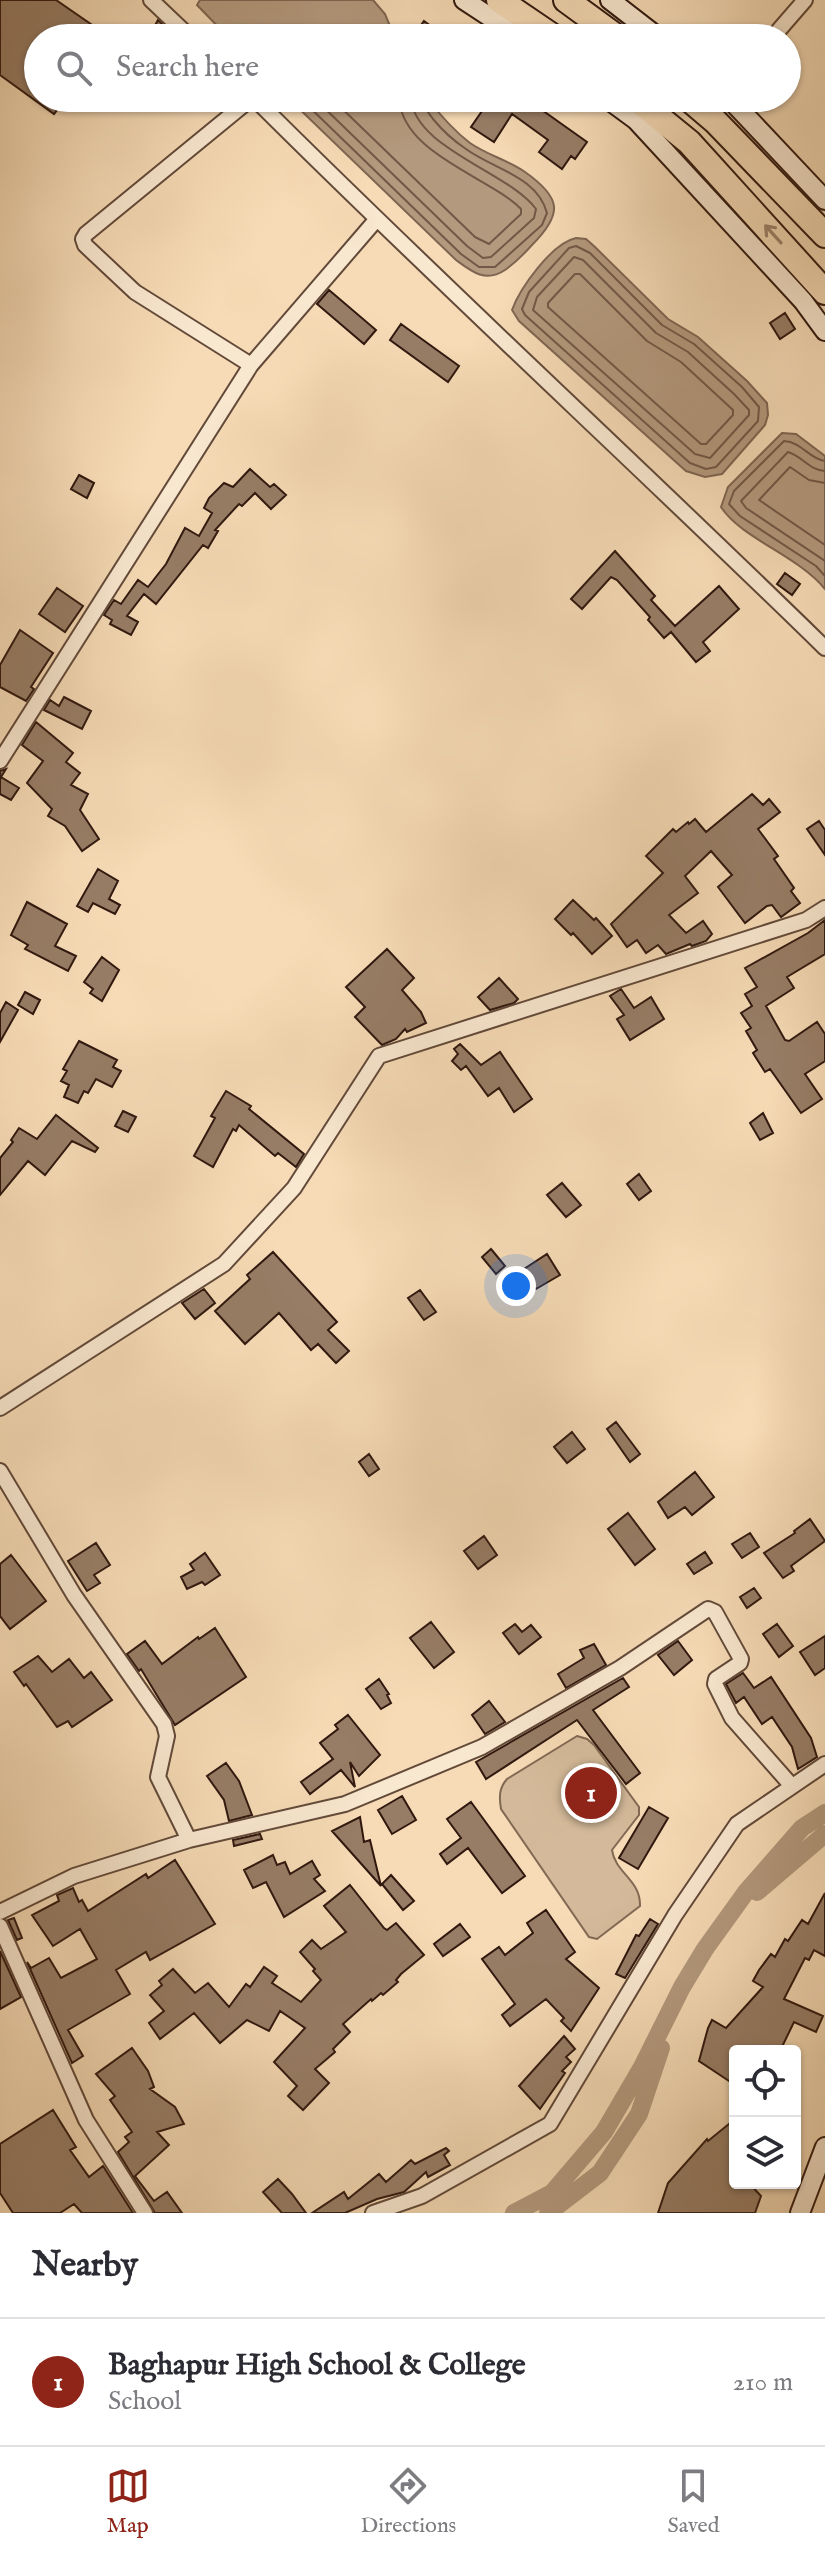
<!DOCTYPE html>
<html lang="en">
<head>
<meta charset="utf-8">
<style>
  body { margin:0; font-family:"IM FELL English",serif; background:#f2f2f3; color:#2b2b33 }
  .controls { position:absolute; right:24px; bottom:24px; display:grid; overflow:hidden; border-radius:8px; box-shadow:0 2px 6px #0004 }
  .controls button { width:72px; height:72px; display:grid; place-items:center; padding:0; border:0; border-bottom:2px solid #e1e1e2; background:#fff; color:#2b2b33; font:40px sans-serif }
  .you { position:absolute; left:516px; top:1286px; width:28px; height:28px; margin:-20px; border:6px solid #fff; border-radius:50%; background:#1a73e8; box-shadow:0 0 0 12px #1a73e833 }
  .badge { display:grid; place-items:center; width:52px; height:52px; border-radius:50%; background:#8f2418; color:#fff; font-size:26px; font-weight:700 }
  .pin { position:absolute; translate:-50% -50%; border:4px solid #fff; box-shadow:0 2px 8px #0006 }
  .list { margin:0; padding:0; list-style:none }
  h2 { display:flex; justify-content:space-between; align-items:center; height:104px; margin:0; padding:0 32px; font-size:34px }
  h2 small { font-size:26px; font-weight:400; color:#7c7c81 }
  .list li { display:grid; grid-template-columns:52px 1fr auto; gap:24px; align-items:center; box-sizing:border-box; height:128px; padding:0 32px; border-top:2px solid #e1e1e2 }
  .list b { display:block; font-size:30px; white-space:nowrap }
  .list p { margin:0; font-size:26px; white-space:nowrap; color:#7c7c81 }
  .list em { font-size:26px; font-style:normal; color:#7c7c81 }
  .icon { flex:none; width:44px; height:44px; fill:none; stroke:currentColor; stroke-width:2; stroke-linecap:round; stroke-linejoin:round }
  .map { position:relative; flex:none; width:825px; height:2213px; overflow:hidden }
  .search { position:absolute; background:#fff; box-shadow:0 2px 6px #0004; left:24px; right:24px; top:24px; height:88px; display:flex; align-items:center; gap:20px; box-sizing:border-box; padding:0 28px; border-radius:44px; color:#7c7c81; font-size:30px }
  .sheet { height:232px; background:#fff }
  nav { display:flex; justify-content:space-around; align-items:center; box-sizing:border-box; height:112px; border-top:2px solid #e1e1e2; background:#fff; font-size:22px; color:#7c7c81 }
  nav a { display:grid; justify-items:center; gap:4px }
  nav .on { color:#8f2418 }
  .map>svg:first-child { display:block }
  .green { fill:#d4ba9a; stroke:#826954; stroke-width:2 }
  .water { fill:#b3997d; stroke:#7f6551; stroke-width:2 }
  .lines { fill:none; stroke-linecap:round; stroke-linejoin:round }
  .shore { stroke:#725846; stroke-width:2 }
  .canal { stroke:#b3997d; stroke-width:18 }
  .building { fill:#977d66; stroke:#30180f; stroke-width:2 }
  .street-casing { stroke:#624939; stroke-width:18 }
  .secondary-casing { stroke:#30180f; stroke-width:22 }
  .highway-casing { stroke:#30180f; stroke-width:28 }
  .street { stroke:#f9e8d0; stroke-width:14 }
  .secondary { stroke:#f9e8d0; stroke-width:18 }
  .highway { stroke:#f6dbb6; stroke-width:24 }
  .oneway { stroke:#9d836b }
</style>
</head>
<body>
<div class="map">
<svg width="825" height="2213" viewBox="0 0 825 2213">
  <rect width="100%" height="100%" fill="#f6dbb6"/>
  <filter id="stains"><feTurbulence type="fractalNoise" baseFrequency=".0025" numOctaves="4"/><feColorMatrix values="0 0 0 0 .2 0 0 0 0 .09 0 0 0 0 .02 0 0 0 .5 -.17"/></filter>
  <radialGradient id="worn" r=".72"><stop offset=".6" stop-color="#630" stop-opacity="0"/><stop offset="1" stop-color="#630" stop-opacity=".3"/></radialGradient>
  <path class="green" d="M 577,1736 L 587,1739 L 594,1745 L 639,1807 L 639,1815 L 612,1850 C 615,1873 641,1880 640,1906 L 597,1939 L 589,1937 L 501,1809 C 499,1797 499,1788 507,1779 Z"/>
  <path class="water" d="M 200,0 L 373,0 L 385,14 L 395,38 L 229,38 L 197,5 Z
    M 288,98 L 427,98 C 440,115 453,130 470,143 C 487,155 508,160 525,172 C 562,198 563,214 532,245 C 524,254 515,263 505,270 C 486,283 472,272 456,260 Z
    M 576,238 L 586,239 L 595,247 L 668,319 L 698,337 L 747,381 L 767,403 L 768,415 L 765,425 L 722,474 L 705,477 L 686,471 L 519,321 L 512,310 C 520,288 552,243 576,238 Z
    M 782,433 L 796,434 L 825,456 L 825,589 C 797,555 742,539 721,507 L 728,487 Z"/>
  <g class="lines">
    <path class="shore" d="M 300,98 L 461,254 L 479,267 L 495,267 L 542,225 L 547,213 C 537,176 493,169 466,149 C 454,141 442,130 433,119 C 428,112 423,107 422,98
      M 314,98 L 467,246 L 483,258 L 491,257 L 534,218 L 536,209 C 509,172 414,148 411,98
      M 331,98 L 475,237 L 489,244 L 521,214 L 521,209 C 490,177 402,154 399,98
      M 576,246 L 590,253 L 662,325 L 694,344 L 742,387 L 759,407 L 758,421 L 716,467 L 706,469 L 690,463 L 525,315 L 522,309 L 529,292 L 569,248 Z
      M 574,257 L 583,260 L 656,333 L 688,352 L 734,394 L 749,410 L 749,415 L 710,458 L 695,454 L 533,310 L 537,297 Z
      M 575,274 L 580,274 L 647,341 L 681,362 L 733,410 L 733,415 L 706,444 L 701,444 L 548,307 L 548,303 Z
      M 825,461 C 809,459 802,442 784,441 L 734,491 L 729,504 L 740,516 L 816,566 L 825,576
      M 825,471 C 809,470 802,456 788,452 L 741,501 L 746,508 L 825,561
      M 825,483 L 809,480 L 790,467 L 759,500 L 825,545"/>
    <path class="canal" d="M 757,1892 L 825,1834
      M 514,2213 L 552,2193 L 604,2132 L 642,2067 L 682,1987 L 705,1949 L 746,1892 L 802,1828 L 825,1813
      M 548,2213 L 600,2173 L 639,2114 L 661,2048"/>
  </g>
  <path class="building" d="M 0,0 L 56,0 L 111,38 L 38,38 L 38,98 L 66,98 L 54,114 L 0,75 Z
    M 158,20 L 173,35 L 170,38 L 153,29 Z
    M 424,21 L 447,38 L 412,38 Z
    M 491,98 L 525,98 L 587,142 L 575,159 L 571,156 L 562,169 L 539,152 L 548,140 L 512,114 L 494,142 L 471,127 Z
    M 329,290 L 376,330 L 364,344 L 317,304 Z
    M 785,313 L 795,329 L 780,339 L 770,323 Z
    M 401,324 L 459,366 L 448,382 L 390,340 Z
    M 250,469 L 270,487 L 274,484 L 286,495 L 271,509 L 255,493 L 242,506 L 239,504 L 215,530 L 218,531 L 208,548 L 203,545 L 156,604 L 144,594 L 127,616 L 138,622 L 131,635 L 110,624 L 112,620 L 104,615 L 114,600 L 121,604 L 138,580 L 148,587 L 166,564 L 185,528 L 199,536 L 212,513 L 204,508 L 209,498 L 224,483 L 233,487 Z
    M 79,475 L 94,483 L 87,498 L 71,489 Z
    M 615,551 L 655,596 L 651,600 L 675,626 L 719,586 L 739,609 L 703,642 L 710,651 L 696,662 L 671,632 L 664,638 L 648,620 L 650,617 L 617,580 L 611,577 L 582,609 L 571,599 Z
    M 785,573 L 800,584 L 792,595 L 777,584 Z
    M 57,588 L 83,606 L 65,632 L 39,614 Z
    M 20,630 L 53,653 L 31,687 L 34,689 L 26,701 L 0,687 L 0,665 Z
    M 64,697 L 91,711 L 82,729 L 44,710 L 50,700 L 59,706 Z
    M 36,722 L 73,753 L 66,762 L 80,773 L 71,785 L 88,794 L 80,810 L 99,839 L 82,851 L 65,826 L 48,816 L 52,809 L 27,783 L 43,761 L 22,745 Z
    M 6,769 L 1,777 L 19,788 L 11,800 L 0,794 L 0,771 Z
    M 752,794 L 763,805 L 769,799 L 780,812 L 758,829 L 778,856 L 774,859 L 794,888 L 791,891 L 800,903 L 781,917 L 772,905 L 767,906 L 745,923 L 718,887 L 732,875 L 711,851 L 685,876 L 698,893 L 669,915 L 686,933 L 703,921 L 712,934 L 706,941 L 692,946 L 690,944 L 666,954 L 658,945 L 646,953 L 637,940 L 627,947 L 611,924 L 663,873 L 646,856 L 673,829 L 676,832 L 688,822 L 689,824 L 695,819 L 706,832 Z
    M 819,821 L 825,830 L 825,855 L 807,829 Z
    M 98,869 L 118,881 L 109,899 L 120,905 L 115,914 L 93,903 L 88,912 L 77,906 Z
    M 573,900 L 594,920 L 596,918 L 612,936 L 592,954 L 573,933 L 571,935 L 555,919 Z
    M 27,902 L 67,924 L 55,946 L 76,956 L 68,971 L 25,949 L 28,945 L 11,935 Z
    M 825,920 L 825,954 L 787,977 L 794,988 L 766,1006 L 785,1040 L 789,1041 L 817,1022 L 825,1034 L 825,1061 L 805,1074 L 822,1099 L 801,1113 L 770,1069 L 765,1072 L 753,1053 L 757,1050 L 746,1031 L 751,1028 L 741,1013 L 752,1006 L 745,994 L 757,987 L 745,968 L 808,933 Z
    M 387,949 L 414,978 L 402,990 L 421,1012 L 426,1023 L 407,1032 L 405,1029 L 396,1039 L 382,1045 L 355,1017 L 365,1007 L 346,987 Z
    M 102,957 L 119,970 L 102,1001 L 90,993 L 93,989 L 84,982 Z
    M 499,978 L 518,999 L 514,1003 L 490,1010 L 478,997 Z
    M 621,989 L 634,1008 L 651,997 L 664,1019 L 630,1040 L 617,1019 L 624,1015 L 610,996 Z
    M 25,992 L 40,1000 L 33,1014 L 18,1005 Z
    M 6,1002 L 18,1010 L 0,1042 L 0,1013 Z
    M 79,1041 L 117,1060 L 113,1067 L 121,1071 L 112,1087 L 96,1079 L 88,1093 L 84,1091 L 78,1103 L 64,1097 L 69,1085 L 61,1081 L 67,1071 L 63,1069 Z
    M 460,1044 L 481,1065 L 500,1052 L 532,1099 L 514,1112 L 499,1088 L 488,1096 L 466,1066 L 461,1070 L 452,1061 L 458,1054 L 454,1049 Z
    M 226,1091 L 251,1106 L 249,1109 L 304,1154 L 296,1167 L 278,1153 L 275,1156 L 239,1125 L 236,1131 L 233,1129 L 213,1167 L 194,1156 L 215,1118 L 211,1116 Z
    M 123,1111 L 136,1117 L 128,1132 L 115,1126 Z
    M 763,1113 L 773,1133 L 760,1140 L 750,1123 Z
    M 56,1115 L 98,1148 L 95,1152 L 72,1141 L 45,1175 L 28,1161 L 0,1195 L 0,1158 L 13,1142 L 11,1140 L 19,1128 L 37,1139 Z
    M 639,1174 L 651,1191 L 639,1200 L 627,1184 Z
    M 562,1183 L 581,1205 L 566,1217 L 547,1195 Z
    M 491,1249 L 505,1266 L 496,1274 L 482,1257 Z
    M 273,1252 L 337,1322 L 328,1330 L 349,1351 L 336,1363 L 318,1344 L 311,1350 L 279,1313 L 245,1344 L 215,1311 L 250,1279 L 247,1275 Z
    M 547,1254 L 560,1275 L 536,1289 L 524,1269 Z
    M 204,1289 L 215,1303 L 195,1319 L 182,1303 Z
    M 420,1290 L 436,1312 L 424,1320 L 408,1298 Z
    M 616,1422 L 640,1454 L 630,1462 L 607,1429 Z
    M 572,1432 L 585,1449 L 567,1463 L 554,1447 Z
    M 369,1454 L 379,1469 L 369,1476 L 359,1462 Z
    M 695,1472 L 714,1497 L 692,1515 L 685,1507 L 668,1518 L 658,1502 Z
    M 628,1513 L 655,1549 L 635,1565 L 608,1529 Z
    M 810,1519 L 825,1541 L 791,1566 L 794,1571 L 783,1578 L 764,1553 L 795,1533 L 794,1531 Z
    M 750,1533 L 759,1547 L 742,1558 L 732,1544 Z
    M 484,1536 L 497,1555 L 478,1569 L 464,1551 Z
    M 96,1543 L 110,1565 L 94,1575 L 100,1583 L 87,1591 L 68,1561 Z
    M 705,1552 L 712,1563 L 694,1574 L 687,1564 Z
    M 205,1553 L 220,1575 L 205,1585 L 202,1582 L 187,1589 L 181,1577 L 194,1570 L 190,1564 Z
    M 11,1555 L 46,1601 L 10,1629 L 0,1616 L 0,1564 Z
    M 754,1588 L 761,1598 L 747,1608 L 740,1597 Z
    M 431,1622 L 454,1652 L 434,1668 L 410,1638 Z
    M 515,1624 L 522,1632 L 531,1625 L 541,1637 L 519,1654 L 503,1633 Z
    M 777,1624 L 793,1646 L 779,1657 L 763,1634 Z
    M 215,1628 L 246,1677 L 175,1725 L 141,1669 L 139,1671 L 127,1654 L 145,1641 L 162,1664 L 198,1637 L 199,1639 Z
    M 825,1636 L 825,1668 L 815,1675 L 800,1652 Z
    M 678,1641 L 692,1660 L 674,1675 L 658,1655 Z
    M 594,1644 L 606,1665 L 566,1688 L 558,1674 L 584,1658 L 580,1650 Z
    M 38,1656 L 52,1672 L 69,1659 L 84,1678 L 91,1672 L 112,1700 L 72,1727 L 68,1721 L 57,1727 L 26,1684 L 24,1686 L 14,1672 Z
    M 743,1673 L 754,1688 L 771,1677 L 811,1738 L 817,1757 L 798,1769 L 792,1747 L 772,1717 L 762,1724 L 744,1697 L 736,1703 L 726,1684 Z
    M 623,1678 L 629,1687 L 593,1710 L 640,1773 L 626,1784 L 577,1720 L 486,1779 L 476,1762 Z
    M 379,1679 L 389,1694 L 387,1695 L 391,1703 L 381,1709 L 366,1689 Z
    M 489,1701 L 505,1722 L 485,1734 L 472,1715 Z
    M 348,1715 L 380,1755 L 359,1776 L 350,1762 L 355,1787 L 341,1770 L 310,1794 L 301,1782 L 333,1759 L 320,1743 L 338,1729 L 335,1725 Z
    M 226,1763 L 239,1781 L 252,1815 L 229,1821 L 224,1800 L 207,1776 Z
    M 402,1796 L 416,1820 L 392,1834 L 378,1810 Z
    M 471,1802 L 525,1876 L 502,1893 L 468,1848 L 447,1864 L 440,1854 L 461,1838 L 447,1819 Z
    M 649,1807 L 668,1818 L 638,1869 L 619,1858 Z
    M 360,1817 L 364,1842 L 370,1840 L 381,1886 L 332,1831 Z
    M 260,1834 L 262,1839 L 234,1846 L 233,1840 Z
    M 273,1855 L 277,1865 L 285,1862 L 290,1874 L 312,1861 L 320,1875 L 314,1879 L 325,1891 L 284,1917 L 266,1882 L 253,1888 L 244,1870 Z
    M 175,1860 L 215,1924 L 150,1960 L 146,1952 L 116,1970 L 130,1994 L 68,2030 L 83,2056 L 72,2063 L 27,1962 L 31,1968 L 49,1958 L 61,1978 L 97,1959 L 80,1929 L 53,1946 L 32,1915 L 59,1901 L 57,1895 L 73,1888 L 79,1902 L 82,1900 L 88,1911 L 146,1874 L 148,1878 Z
    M 391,1875 L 414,1901 L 403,1910 L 382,1884 Z
    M 350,1885 L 384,1928 L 387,1930 L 396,1923 L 424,1955 L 401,1974 L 396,1980 L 398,1982 L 383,1995 L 381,1993 L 372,2001 L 371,1999 L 343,2024 L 350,2032 L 333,2049 L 335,2052 L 315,2069 L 329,2083 L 303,2110 L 288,2096 L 297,2086 L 274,2062 L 305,2028 L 280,2011 L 269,2031 L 247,2020 L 220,2043 L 194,2013 L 160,2039 L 149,2023 L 164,2011 L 150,1995 L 162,1985 L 159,1981 L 173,1969 L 195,1993 L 208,1983 L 229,2007 L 246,1984 L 250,1987 L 264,1967 L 277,1976 L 272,1983 L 301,2002 L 321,1980 L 313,1971 L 315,1969 L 300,1952 L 312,1940 L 321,1949 L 346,1932 L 324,1906 Z
    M 825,1893 L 825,1956 L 814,1950 L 809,1960 L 805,1958 L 784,1999 L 823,2016 L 816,2032 L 794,2022 L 780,2051 L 735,2051 L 735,2085 L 699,2061 L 708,2028 L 712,2020 L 726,2028 L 763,1987 L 753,1981 L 759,1970 L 771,1954 L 775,1957 L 785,1939 L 788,1941 L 802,1920 L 808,1924 Z
    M 546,1910 L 575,1952 L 566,1959 L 599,1988 L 571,2031 L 561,2021 L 564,2018 L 546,1999 L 510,2026 L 502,2015 L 515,2004 L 482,1959 L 499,1947 L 505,1955 L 533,1933 L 527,1923 Z
    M 14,1918 L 22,1938 L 17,1940 L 8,1920 Z
    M 650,1919 L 658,1924 L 625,1978 L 616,1974 L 636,1935 L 639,1936 Z
    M 460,1924 L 470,1937 L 443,1956 L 434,1944 Z
    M 0,1951 L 21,1997 L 0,2009 Z
    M 564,2036 L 575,2049 L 566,2057 L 571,2062 L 562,2071 L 565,2073 L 540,2109 L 519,2086 Z
    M 132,2048 L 148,2071 L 154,2087 L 150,2089 L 175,2107 L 184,2124 L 157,2132 L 169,2145 L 135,2176 L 154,2201 L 167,2192 L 182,2213 L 155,2213 L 118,2152 L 129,2142 L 125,2137 L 132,2132 L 110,2100 L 115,2096 L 96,2074 Z
    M 53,2110 L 76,2147 L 70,2150 L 89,2177 L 103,2166 L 133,2213 L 82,2213 L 74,2204 L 60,2213 L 13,2213 L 0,2193 L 0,2144 Z
    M 735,2119 L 735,2183 L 749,2183 L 761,2196 L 755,2213 L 658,2213 L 668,2183 L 707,2139 L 708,2141 Z
    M 446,2148 L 449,2151 L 444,2155 L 450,2165 L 428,2177 L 426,2172 L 404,2192 L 377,2199 L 345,2213 L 312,2213 L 344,2192 L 348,2199 L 379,2174 L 386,2182 L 411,2160 L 415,2164 Z
    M 278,2179 L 292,2194 L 306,2213 L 282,2213 L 263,2192 Z"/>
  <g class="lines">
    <g class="street-casing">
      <path id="street" d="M 151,0 L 191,38
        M 772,38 L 805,0
        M 252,98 L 86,234 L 83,239 L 85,245 L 135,292 L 251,365 L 376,220
        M 254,98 C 441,285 636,463 825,648
        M 0,761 L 251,365
        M 0,1408 L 224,1264 L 294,1188 L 379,1056 L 806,920 L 825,908
        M 0,1471 L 74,1595 L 164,1724 L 167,1736 L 158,1777 L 189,1840
        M 0,1912 L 74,1876 L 189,1840 L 345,1804 L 482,1747 L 620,1668 L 708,1609 L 715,1612 L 741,1659 L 740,1663 L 716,1679 L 715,1684 L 732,1718 L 791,1785
        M 0,1926 L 86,2120 L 145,2213
        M 373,2213 L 422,2196 L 550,2124 L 675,1915 L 737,1824 L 825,1764"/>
    </g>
    <g class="secondary-casing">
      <path id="secondary" d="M 464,0 L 522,38
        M 610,0 L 659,38
        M 606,98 L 636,120 L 803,301 L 825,331
        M 729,98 L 825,200
        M 800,2213 L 825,2147"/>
    </g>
    <g class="highway-casing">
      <path id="highway" d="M 499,0 L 555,38
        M 566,0 L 618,38
        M 635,98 L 689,142 L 825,292
        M 688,98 L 715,121 L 825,235"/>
    </g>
    <use href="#street" class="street"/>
    <use href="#secondary" class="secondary"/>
    <use href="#highway" class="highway"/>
  </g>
  <defs><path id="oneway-shaft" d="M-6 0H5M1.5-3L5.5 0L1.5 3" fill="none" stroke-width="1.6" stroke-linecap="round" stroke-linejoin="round" transform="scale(2)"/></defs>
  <use class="oneway" href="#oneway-shaft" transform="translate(773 234) rotate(-132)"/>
  <rect width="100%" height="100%" filter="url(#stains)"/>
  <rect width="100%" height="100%" fill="url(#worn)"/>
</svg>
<div class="controls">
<button><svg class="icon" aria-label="locate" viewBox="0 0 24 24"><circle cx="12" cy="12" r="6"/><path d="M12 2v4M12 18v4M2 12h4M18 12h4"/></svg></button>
<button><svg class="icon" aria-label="layers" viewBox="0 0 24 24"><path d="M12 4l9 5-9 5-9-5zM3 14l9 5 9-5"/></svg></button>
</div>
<div class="you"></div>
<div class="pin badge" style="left:591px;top:1793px">1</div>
<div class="search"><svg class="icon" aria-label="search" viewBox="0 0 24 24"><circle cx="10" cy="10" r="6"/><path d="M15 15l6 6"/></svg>Search here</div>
</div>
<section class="sheet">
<h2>Nearby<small></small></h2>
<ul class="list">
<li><span class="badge">1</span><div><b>Baghapur High School &amp; College</b><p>School</p></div><em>210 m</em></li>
</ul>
</section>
<nav>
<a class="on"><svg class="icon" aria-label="map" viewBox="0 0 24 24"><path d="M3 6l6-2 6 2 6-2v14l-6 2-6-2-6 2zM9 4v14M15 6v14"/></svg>Map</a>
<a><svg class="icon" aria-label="directions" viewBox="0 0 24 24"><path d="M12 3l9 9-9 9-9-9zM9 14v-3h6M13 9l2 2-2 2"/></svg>Directions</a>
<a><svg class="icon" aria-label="saved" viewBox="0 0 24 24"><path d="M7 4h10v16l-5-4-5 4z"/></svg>Saved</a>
</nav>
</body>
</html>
